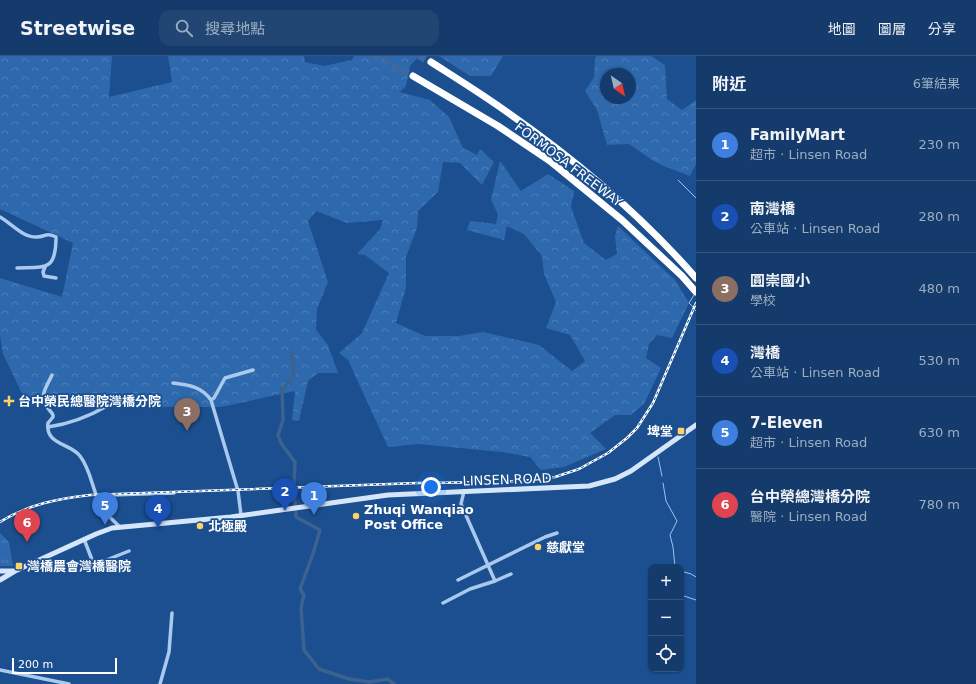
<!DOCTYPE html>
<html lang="zh-TW">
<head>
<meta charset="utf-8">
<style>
  body { margin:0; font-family:"DejaVu Sans","Noto Sans TC",sans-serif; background:#214673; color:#f1f3f6 }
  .controls { position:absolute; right:12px; bottom:12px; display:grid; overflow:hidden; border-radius:8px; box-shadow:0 1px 3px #0004 }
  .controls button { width:36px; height:36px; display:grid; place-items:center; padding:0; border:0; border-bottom:1px solid #33557e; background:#143b6b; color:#f1f3f6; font:20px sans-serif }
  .compass { position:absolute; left:600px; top:12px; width:36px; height:36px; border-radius:50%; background:#143b6b; box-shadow:0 1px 3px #0004; rotate:146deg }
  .scale { position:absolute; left:12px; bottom:10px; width:105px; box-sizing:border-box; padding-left:4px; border:2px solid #fff; border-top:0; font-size:11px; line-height:14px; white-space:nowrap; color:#fff; -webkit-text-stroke:3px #1b4f8f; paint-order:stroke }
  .you { position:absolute; left:431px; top:431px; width:14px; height:14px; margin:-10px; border:3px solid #fff; border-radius:50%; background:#1a73e8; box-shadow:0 0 0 6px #1a73e833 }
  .badge { display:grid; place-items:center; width:26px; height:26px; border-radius:50%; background:#ffd166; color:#fff; font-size:13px; font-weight:700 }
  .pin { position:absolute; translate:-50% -33px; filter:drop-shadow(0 1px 2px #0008) }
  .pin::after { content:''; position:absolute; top:21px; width:14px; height:12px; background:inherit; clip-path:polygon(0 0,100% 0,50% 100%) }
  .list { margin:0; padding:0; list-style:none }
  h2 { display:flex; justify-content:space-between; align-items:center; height:52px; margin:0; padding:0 16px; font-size:17px }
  h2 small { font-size:13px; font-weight:400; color:#9dadc1 }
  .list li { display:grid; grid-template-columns:26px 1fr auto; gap:12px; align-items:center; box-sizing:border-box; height:72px; padding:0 16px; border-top:1px solid #33557e }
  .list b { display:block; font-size:15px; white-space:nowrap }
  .list p { margin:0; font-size:13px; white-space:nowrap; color:#9dadc1 }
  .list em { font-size:13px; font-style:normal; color:#9dadc1 }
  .icon { flex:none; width:22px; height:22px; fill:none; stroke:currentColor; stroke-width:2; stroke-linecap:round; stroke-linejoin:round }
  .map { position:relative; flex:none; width:696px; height:628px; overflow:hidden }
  header { display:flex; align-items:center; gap:24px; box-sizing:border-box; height:56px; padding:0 20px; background:#143b6b; border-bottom:1px solid #33557e }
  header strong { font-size:19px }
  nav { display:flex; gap:22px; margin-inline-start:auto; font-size:14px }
  .search { width:280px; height:36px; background:#214673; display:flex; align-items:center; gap:10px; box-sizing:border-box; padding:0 14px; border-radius:12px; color:#9dadc1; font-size:15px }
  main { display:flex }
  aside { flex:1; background:#143b6b }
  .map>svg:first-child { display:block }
  .forest { fill:url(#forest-crowns); fill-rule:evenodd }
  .park { fill:url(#park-tufts) }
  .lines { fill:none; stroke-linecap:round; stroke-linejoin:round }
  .stream { stroke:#9cc4f0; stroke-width:1 }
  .canal { stroke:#3c6290; stroke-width:3.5 }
  .highway-tunnel { stroke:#3d69a0; stroke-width:7; stroke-dasharray:7 3.5; stroke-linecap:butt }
  .street { stroke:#a9c9ee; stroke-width:3.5 }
  .secondary { stroke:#d6e6fa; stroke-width:5 }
  .highway { stroke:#fff; stroke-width:7 }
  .rail-casing { stroke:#fff; stroke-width:2.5 }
  .rail { stroke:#1b4f8f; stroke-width:1; stroke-dasharray:3; stroke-linecap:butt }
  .poi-dot { fill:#ffd166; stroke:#1b4f8f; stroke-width:1.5 }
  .labels { text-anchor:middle; stroke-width:3.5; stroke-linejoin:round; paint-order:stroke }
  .street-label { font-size:13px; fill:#fff; stroke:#1b4f8f }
  .poi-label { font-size:13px; font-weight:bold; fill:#fff; stroke:#1b4f8f; text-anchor:start }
</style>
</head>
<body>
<header>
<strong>Streetwise</strong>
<div class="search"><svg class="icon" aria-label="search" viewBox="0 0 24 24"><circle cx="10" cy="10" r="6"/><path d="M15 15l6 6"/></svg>搜尋地點</div>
<nav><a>地圖</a><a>圖層</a><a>分享</a></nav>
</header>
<main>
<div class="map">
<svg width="696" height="628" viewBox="0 0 696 628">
  <defs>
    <pattern id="forest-crowns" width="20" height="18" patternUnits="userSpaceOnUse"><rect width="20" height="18" fill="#2e69ad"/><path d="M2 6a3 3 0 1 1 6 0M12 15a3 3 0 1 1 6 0" fill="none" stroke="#4d80b9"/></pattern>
    <pattern id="park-tufts" width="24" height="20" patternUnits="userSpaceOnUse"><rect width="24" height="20" fill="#2e69ad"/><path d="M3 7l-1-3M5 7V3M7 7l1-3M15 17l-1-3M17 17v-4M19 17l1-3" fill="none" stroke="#4d80b9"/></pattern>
  </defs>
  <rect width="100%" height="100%" fill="#1b4f8f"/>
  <path class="forest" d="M 0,0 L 112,0 L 109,41 L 172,26 L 168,0 L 304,0 L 305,6 L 324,10 L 352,4 L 354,0 L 419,0 L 410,10 L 406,30 L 400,36 L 430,44 L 449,61 L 463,92 L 477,99 L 480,93 L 494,106 L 482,129 L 460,107 L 443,106 L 438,136 L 418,155 L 417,172 L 406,201 L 406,231 L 396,267 L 425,280 L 459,280 L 483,276 L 539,289 L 572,315 L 585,305 L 570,279 L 546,272 L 556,246 L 544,218 L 542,200 L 524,178 L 507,170 L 504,184 L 467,174 L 470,165 L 496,168 L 498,158 L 491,144 L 500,105 L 521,135 L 548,118 L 574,135 L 571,151 L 584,187 L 606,204 L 617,198 L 615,180 L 618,170 L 675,224 L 689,247 L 672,282 L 657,279 L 649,288 L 646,302 L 661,312 L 644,348 L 631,359 L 615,359 L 590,377 L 606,393 L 564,411 L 541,414 L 530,401 L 502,396 L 418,388 L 388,391 L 348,304 L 339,297 L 362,277 L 389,217 L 365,199 L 357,198 L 380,173 L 383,164 L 347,167 L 316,155 L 308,165 L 328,226 L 317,253 L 316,274 L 328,289 L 338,317 L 318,317 L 308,325 L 299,365 L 292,364 L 295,335 L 221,351 L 116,351 L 78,346 L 28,350 L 3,298 L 0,279 L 0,222 L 62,241 L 73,187 L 0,153 Z
    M 439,0 L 503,0 L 491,20 L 470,20 Z
    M 597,0 L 651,0 L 665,9 L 667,43 L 682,54 L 696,44 L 696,108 L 690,120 L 666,111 L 652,104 L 629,88 L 607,89 L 597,54 L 585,35 L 594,21 L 595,2 ZM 606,18 L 630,18 L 630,42 L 606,42 Z"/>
  <path class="park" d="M 0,477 L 9,486 L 13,510 L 0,510 Z"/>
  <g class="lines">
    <path class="stream" d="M 678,124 L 696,142
      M 693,251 L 689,247 L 694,239
      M 695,254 L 696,255
      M 658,401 L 662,420
      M 663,427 L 666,445 L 677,465 L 670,479 L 673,491 L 675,511
      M 681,515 L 691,518 L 696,521
      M 681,539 L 696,544"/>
    <path class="canal" d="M 292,296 L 294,320 L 282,333 L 283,364 L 278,379 L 281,387 L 295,406 L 294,430 L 296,461 L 320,474 L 313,498 L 300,533 L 304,539 L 301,552 L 304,594 L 319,613 L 349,623 L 369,626 L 388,623 L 394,628"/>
    <path class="highway-tunnel" d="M 374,0 L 413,20
      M 419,0 L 431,6"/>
    <path class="street" d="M 0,161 C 11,167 23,182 37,181 C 45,181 46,176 56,181 C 56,215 46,211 17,212
      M 45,211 L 43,216 L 44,220 L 56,222
      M 52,319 C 48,328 40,338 45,348 C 47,352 51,355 53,359 L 53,361 L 48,367 C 45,389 70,387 80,400 C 91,414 92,433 100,448 C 105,458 113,464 120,471
      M 173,327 C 188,329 201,330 211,344 L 238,435 L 241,459
      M 211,344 L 214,342 L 225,322 L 253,314
      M 48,371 C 70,368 88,361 107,350
      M 111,439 L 174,437
      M 84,483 L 94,509 L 129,495
      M 458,524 L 545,481 L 557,477
      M 495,525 L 511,518
      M 443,547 L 470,533 L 495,525 L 461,448 L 464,435
      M 0,614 L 69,628
      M 160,628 L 169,596 L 172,557"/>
    <path class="secondary" d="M 0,515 L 14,515
      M 0,524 L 15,515 L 96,478 L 112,472 L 231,461 L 388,439 L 589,430 L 615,423 L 631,415 L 696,369"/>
    <path class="highway" d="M 431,6 C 456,22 482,38 507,56 C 576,104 641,159 696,222
      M 413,20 L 498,70 L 550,105 L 622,164 L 682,220 L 696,236"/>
    <g class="rail-casing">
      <path id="rail" d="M 0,466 C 29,448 57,443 90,439 L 418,427 L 502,426 L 529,424 L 555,421 L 579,413 L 608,397 L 627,382 L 637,372 L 653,347 L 696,247"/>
    </g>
    <use href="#rail" class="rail"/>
  </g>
  <g class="poi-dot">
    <path d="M7 339h4v4h4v4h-4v4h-4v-4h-4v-4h4z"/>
    <rect x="677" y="371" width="8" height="8" rx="2"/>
    <circle cx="356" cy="460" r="4"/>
    <circle cx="200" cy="470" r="4"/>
    <circle cx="538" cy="491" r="4"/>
    <rect x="15" y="506" width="8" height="8" rx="2"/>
  </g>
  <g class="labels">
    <g class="street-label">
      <text transform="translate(569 108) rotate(37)" y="5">FORMOSA FREEWAY</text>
      <text transform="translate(507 423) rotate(-2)" y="5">LINSEN ROAD</text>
    </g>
    <g class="poi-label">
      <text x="18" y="350">台中榮民總醫院灣橋分院</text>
      <text x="673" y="380" text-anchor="end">埤堂</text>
      <text x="364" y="458">Zhuqi Wanqiao<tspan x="364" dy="15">Post Office</tspan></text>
      <text x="208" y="475">北極殿</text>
      <text x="546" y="496">慈獻堂</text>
      <text x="27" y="515">灣橋農會灣橋醫院</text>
    </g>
  </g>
</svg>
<div class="controls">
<button>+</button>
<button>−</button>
<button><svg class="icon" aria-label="locate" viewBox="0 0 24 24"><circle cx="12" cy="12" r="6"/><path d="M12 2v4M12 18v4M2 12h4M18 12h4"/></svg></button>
</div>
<svg class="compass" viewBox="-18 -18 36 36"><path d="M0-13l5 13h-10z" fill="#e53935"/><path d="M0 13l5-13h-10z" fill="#9dadc1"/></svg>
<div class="scale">200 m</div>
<div class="you"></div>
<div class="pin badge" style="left:314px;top:459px;background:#3f7fe0">1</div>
<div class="pin badge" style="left:285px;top:455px;background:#1a4fb4">2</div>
<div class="pin badge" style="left:187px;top:375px;background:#8d6e63">3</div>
<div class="pin badge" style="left:158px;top:472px;background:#1a4fb4">4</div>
<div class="pin badge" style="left:105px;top:469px;background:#3f7fe0">5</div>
<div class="pin badge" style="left:27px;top:486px;background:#e0444e">6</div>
</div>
<aside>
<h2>附近<small>6筆結果</small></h2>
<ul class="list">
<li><span class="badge" style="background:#3f7fe0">1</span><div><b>FamilyMart</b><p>超市 · Linsen Road</p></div><em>230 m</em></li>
<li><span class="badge" style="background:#1a4fb4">2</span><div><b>南灣橋</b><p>公車站 · Linsen Road</p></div><em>280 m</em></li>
<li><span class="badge" style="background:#8d6e63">3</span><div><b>圓崇國小</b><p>學校</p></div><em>480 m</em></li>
<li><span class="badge" style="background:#1a4fb4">4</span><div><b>灣橋</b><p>公車站 · Linsen Road</p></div><em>530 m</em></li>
<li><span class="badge" style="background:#3f7fe0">5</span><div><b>7-Eleven</b><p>超市 · Linsen Road</p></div><em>630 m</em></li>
<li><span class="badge" style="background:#e0444e">6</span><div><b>台中榮總灣橋分院</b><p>醫院 · Linsen Road</p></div><em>780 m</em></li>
</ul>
</aside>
</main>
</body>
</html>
